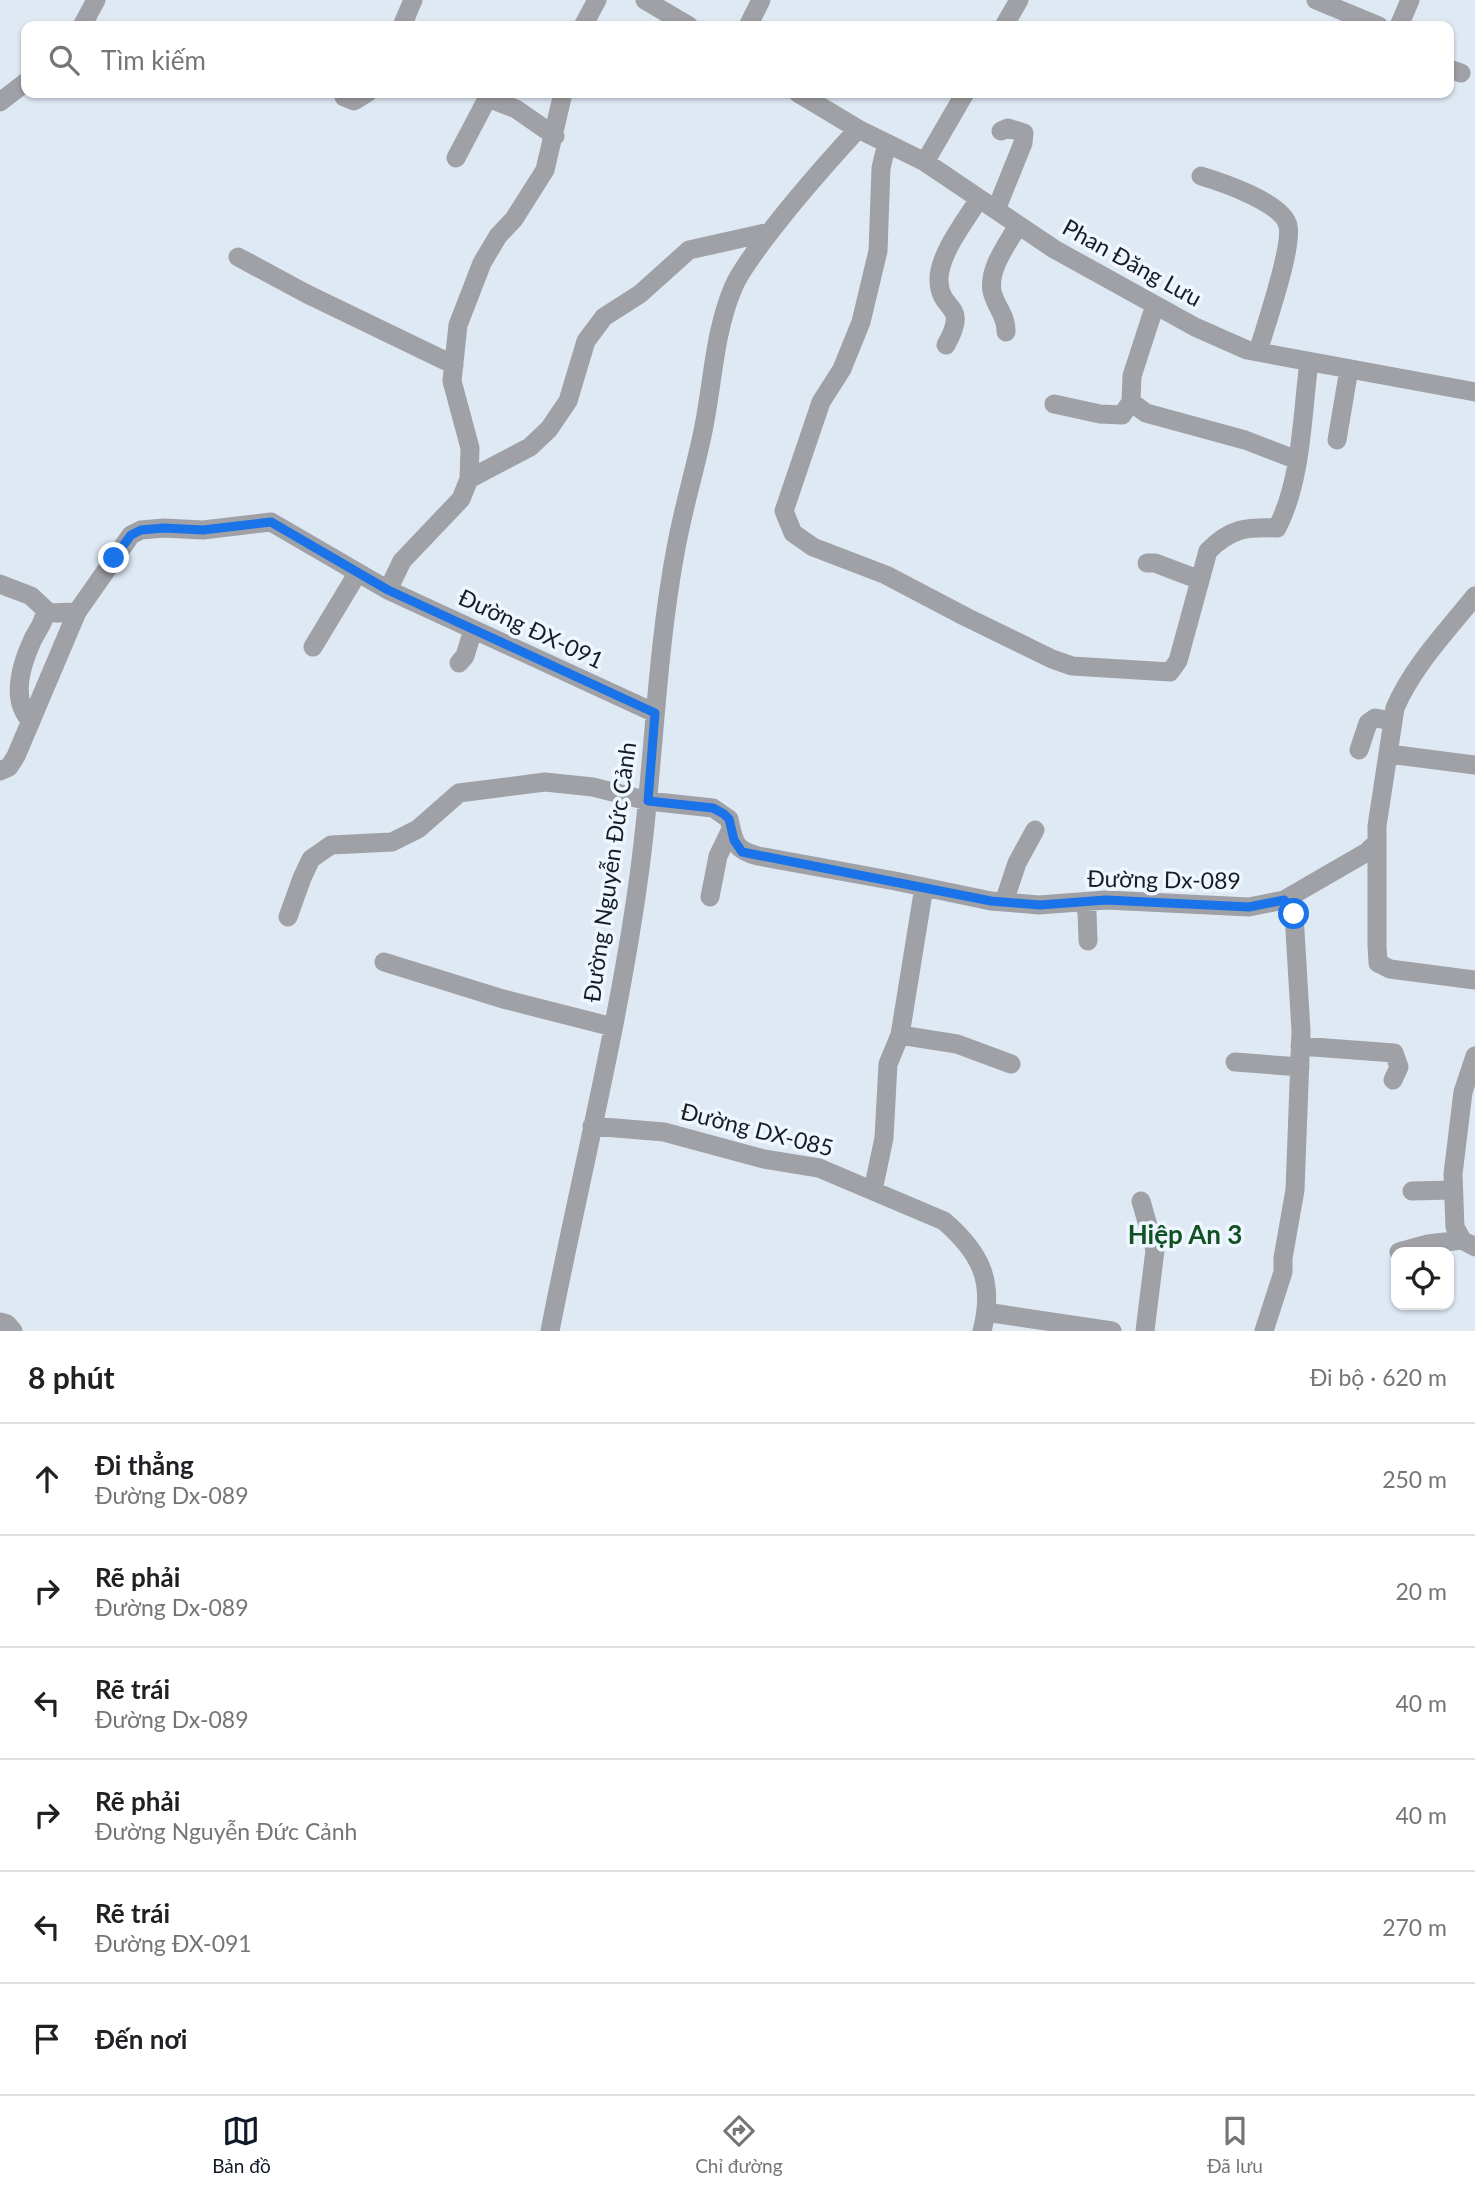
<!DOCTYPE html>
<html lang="vi">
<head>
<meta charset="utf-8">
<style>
  body { margin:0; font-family:Lato,sans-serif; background:#f6f6f6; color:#202124 }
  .controls { position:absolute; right:21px; bottom:21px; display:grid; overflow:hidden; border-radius:14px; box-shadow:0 2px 5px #0004 }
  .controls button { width:63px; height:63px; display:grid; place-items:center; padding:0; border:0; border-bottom:2px solid #e0e0e0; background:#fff; color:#202124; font:35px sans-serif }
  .stop { position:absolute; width:21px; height:21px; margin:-16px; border:5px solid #1a73e8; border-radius:50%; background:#fff }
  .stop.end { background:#1a73e8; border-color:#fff; box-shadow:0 2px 7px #0008 }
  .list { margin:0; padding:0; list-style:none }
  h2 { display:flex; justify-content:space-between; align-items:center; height:91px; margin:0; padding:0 28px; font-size:30px }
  h2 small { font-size:23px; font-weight:400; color:#757577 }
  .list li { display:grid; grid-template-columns:46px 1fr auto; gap:21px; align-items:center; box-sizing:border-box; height:112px; padding:0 28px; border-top:2px solid #e0e0e0 }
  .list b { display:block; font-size:26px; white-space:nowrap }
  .list p { margin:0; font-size:23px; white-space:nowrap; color:#757577 }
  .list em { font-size:23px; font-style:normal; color:#757577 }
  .icon { flex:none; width:38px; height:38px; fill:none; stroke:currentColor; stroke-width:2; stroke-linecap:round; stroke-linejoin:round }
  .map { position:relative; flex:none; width:1475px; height:1331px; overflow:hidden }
  .search { position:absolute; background:#fff; box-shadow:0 2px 5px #0004; left:21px; right:21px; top:21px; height:77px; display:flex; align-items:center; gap:18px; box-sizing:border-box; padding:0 24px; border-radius:14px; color:#757577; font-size:26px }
  .sheet { height:763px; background:#fff }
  nav { display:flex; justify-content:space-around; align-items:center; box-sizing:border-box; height:98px; border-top:2px solid #e0e0e0; background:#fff; font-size:19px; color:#757577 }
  nav a { display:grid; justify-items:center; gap:4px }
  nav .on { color:#111827 }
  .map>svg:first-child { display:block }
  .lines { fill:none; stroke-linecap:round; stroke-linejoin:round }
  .minor { stroke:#9fa1a6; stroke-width:19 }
  .route { stroke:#1a73e8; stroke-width:9 }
  .labels { text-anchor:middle; stroke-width:7; stroke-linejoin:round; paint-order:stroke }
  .street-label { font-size:23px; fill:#191c20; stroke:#eef6ff }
  .quarter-label { font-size:26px; font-weight:bold; fill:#115222; stroke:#eef6ff }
</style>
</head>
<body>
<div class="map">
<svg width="1475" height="1331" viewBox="0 0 1475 1331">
  <rect width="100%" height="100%" fill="#dfe9f4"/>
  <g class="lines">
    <path class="minor" d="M 645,0 L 689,26
      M 1316,0 L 1379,26
      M 82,26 L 96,0
      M 402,26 L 413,0
      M 583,26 L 597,0
      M 748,26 L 761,0
      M 1004,26 L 1019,0
      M 1399,26 L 1410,0
      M 1449,69 L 1461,73
      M 798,93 L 858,129 L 925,162 L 1054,249 L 1195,327 L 1247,350 L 1475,392
      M 344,97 L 354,101 L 367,93
      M 0,102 L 26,82
      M 887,143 L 881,168 L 878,251 L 861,322 L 842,369 L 821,402 L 784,511 L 793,533 L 813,547 L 886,575 L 966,617 L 1052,659 L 1072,666 L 1170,672 L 1178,661 L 1208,551 C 1231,528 1246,527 1277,528 C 1302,480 1302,415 1309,362
      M 456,158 L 486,101 L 490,99 L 516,109 L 555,136
      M 925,162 L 965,93
      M 1201,176 C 1221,182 1284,203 1288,226 C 1293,248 1265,327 1258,352
      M 996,210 L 1023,143 L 1024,133 L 1008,128 L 1001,131
      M 238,257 L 307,294 L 454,365
      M 1006,332 C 1007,316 995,306 992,291 C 988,268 1008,244 1018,225
      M 946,345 C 970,302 940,313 939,281 C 938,255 966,220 979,199
      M 1131,402 L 1146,413 L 1245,440 L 1297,460
      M 1054,404 L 1100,414 L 1122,415 L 1131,402 L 1132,376 L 1155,305
      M 1337,440 L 1349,369
      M 469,479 L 530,447 L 549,429 L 568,401 L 586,341 L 604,317 L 640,294 L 689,250 L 770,232
      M 1147,563 L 1155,563 L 1200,580
      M 0,584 L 31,596 L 49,613 L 77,612
      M 388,590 L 402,561 L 461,499 L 469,479 L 470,448 L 452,381 L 458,325 L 482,263 L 498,236 L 514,219 L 545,170 L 563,93
      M 1475,596 C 1447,631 1413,666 1395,708 L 1377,826 L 1377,945 L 1378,963 L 1390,969 L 1475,980
      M 313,647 L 357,574
      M 459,663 L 465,656 L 473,630
      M 31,721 C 10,700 21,665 33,639 C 38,629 45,622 45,610
      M 1359,750 L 1368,723 L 1375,718 L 1393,721
      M 1389,754 L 1475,765
      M 0,771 L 9,767 L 16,756 L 77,612 L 131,535 L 141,530 L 164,528 L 203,530 L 271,522 L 388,590 L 655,713
      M 710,897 L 718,856 L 731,829
      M 1004,902 L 1017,863 L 1035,830
      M 1083,902 L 1087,912 L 1088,941
      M 288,917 L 302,878 L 311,859 L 331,845 L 392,842 L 418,829 L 459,793 L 545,782 L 593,787 L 648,801 L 713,808 L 729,819 C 734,842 734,850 758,856 L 895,881 L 991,901 L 1039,905 L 1106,900 L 1249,907 L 1284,900 L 1367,852 L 1377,842
      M 384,962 L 503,999 L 613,1027
      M 900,1035 L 957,1044 L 1011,1064
      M 1300,1046 L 1394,1053 L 1399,1067 L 1393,1080
      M 1475,1056 L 1463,1092 L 1453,1174 L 1455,1227 L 1462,1240 L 1475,1247
      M 1235,1062 L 1300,1067
      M 592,1126 L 664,1132 L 764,1159 L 819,1168 L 944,1221 C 981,1253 995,1282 982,1331
      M 873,1190 L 884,1138 L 888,1064 L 900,1035 L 924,887
      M 1412,1191 L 1453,1190
      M 1141,1201 L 1155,1250 L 1145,1331
      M 1399,1252 L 1428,1244 L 1462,1240
      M 986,1312 L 1112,1331
      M 0,1322 L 7,1324 L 13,1331
      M 550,1331 C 579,1182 617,1033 638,883 C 654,772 655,659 676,548 C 683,509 695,470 703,431 C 713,383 714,333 733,288 C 740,271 753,255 764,240 C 793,201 825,165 858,129
      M 1264,1331 L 1283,1272 L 1283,1258 L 1295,1190 L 1301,1031 L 1294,914 L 1291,907 L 1284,900"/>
  </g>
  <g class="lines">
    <path class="route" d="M 114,558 L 131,535 L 141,530 L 164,528 L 203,530 L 271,522 L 388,590 L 655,713 L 648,801 L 713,808 L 724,814 L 729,819 L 734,840 L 742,852 L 991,901 L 1040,905 L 1106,900 L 1249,907 L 1284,900 L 1291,907 L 1294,914"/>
  </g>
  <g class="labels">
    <g class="street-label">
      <text transform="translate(1132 263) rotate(29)" y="8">Phan Đăng Lưu</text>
      <text transform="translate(531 629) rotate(25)" y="8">Đường ĐX-091</text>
      <text transform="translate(610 872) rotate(-82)" y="8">Đường Nguyễn Đức Cảnh</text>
      <text transform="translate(1164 880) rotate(1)" y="8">Đường Dx-089</text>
      <text transform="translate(757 1130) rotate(14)" y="8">Đường DX-085</text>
    </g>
    <g class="quarter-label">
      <text x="1185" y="1244">Hiệp An 3</text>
    </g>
  </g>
</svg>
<div class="controls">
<button><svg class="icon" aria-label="locate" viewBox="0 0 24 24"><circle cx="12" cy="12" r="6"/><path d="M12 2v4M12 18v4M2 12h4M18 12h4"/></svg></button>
</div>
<div class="stop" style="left:1294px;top:914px"></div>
<div class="stop end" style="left:114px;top:558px"></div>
<div class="search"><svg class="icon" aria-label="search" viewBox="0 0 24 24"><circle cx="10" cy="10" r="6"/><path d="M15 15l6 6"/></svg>Tìm kiếm</div>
</div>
<section class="sheet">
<h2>8 phút<small>Đi bộ · 620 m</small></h2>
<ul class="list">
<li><svg class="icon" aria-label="ahead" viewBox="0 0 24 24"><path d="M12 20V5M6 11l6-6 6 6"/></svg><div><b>Đi thẳng</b><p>Đường Dx-089</p></div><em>250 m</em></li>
<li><svg class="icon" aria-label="right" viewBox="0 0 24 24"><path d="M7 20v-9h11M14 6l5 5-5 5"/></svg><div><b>Rẽ phải</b><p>Đường Dx-089</p></div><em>20 m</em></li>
<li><svg class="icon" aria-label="left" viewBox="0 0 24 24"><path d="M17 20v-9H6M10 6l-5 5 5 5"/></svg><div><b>Rẽ trái</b><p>Đường Dx-089</p></div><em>40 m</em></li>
<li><svg class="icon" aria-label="right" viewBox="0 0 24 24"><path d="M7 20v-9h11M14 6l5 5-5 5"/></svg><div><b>Rẽ phải</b><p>Đường Nguyễn Đức Cảnh</p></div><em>40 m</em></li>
<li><svg class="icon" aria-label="left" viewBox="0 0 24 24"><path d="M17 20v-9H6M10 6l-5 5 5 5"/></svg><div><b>Rẽ trái</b><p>Đường ĐX-091</p></div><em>270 m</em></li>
<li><svg class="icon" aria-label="arrive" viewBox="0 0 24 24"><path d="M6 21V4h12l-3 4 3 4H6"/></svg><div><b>Đến nơi</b></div></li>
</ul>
</section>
<nav>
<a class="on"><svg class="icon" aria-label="map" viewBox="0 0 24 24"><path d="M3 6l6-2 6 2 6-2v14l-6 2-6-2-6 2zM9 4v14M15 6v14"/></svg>Bản đồ</a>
<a><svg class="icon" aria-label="directions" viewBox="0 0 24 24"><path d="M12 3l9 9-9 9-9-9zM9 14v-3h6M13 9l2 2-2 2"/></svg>Chỉ đường</a>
<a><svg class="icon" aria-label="saved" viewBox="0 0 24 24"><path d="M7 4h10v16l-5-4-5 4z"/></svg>Đã lưu</a>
</nav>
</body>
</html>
